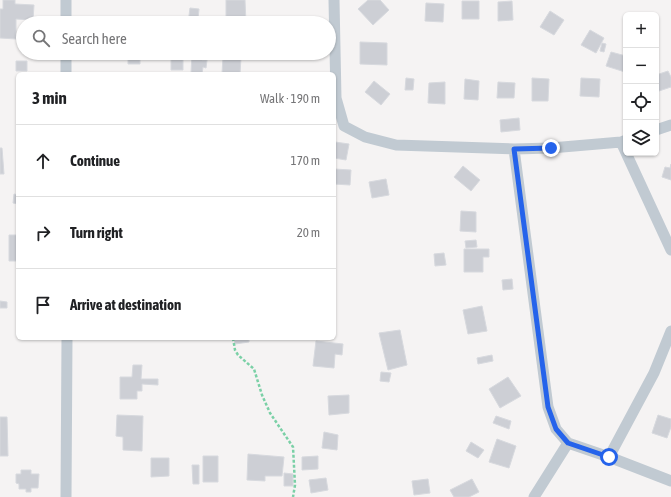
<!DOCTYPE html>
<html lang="en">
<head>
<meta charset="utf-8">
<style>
  body { margin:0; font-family:"Asap Condensed",sans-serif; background:#f2f2f2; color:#202124 }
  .controls { position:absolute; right:12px; top:12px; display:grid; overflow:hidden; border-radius:6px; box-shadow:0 1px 3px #0004 }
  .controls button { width:36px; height:36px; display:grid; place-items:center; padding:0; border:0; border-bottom:1px solid #e0e0e0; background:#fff; color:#202124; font:20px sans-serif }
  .stop { position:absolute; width:12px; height:12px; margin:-9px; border:3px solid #2563eb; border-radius:50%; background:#fff }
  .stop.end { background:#2563eb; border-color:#fff; box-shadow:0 1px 4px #0008 }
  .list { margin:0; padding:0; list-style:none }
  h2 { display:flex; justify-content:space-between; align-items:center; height:52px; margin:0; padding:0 16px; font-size:17px }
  h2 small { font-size:13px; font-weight:400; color:#757577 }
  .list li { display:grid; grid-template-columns:26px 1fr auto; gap:12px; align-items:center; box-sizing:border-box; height:72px; padding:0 16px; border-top:1px solid #e0e0e0 }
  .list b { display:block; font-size:15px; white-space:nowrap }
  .list em { font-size:13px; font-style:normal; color:#757577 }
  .icon { flex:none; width:22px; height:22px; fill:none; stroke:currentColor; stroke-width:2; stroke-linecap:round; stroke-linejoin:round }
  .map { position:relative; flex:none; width:671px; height:497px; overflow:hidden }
  .search { position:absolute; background:#fff; box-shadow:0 1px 3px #0004; left:16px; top:16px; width:320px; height:44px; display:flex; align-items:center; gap:10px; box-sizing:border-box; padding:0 14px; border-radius:22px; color:#757577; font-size:15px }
  .panel { position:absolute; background:#fff; box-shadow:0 1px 3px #0004; left:16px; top:72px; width:320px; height:268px; border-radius:6px }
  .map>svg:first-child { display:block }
  .building { fill:#cdcfd5; stroke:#d7d9de }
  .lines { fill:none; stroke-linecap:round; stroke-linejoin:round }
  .path { stroke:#7ad0a6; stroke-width:2.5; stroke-dasharray:3 2; stroke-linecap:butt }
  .street { stroke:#c1cad2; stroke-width:11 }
  .route { stroke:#2563eb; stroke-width:5 }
</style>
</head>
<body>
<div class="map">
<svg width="671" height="497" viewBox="0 0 671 497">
  <rect width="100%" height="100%" fill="#f5f3f3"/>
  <path class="building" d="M 3,0 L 15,0 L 15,4 L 34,5 L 33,20 L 16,19 L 16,39 L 0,38 L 0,9 L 3,9 Z
    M 226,0 L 245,0 L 246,23 L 226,23 Z
    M 368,0 L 380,0 L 389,10 L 373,25 L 358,9 Z
    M 462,1 L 479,1 L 479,19 L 462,19 Z
    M 512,1 L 513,20 L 498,21 L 498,2 Z
    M 426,3 L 444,4 L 443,22 L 425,21 Z
    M 190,8 L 199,9 L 198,19 L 216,21 L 215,23 L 188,23 Z
    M 550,11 L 564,20 L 554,35 L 540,27 Z
    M 590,30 L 604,38 L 596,53 L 581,45 Z
    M 360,42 L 387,43 L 387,65 L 360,64 Z
    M 602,43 L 606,44 L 604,52 L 600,51 Z
    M 611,52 L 626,56 L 625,72 L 606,66 Z
    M 128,53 L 140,53 L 140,64 L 128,64 Z
    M 171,53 L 183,53 L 183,70 L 171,70 Z
    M 192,53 L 203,54 L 202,60 L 207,60 L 206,68 L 203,67 L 202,74 L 191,73 Z
    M 223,56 L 241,57 L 240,74 L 222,74 Z
    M 16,61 L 27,61 L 27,71 L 16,71 Z
    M 668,71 L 671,77 L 671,87 L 656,92 L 656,75 Z
    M 406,78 L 414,79 L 413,90 L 405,90 Z
    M 532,78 L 549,79 L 548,101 L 532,101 Z
    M 581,78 L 600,79 L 599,97 L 580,96 Z
    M 465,79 L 479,81 L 478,100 L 464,99 Z
    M 374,81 L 390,94 L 381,105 L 365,92 Z
    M 445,82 L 445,104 L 428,103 L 429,83 Z
    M 498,82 L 515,83 L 514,98 L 497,98 Z
    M 519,118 L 520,130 L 501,132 L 500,120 Z
    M 335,142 L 349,144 L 346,160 L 334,158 Z
    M 0,148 L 2,148 L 4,174 L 0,174 Z
    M 671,164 L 671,180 L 662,177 L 665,167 L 670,168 Z
    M 463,166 L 480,180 L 471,191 L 454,177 Z
    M 334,169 L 351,170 L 350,185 L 334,184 Z
    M 386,179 L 389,195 L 372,198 L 369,182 Z
    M 14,194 L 18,195 L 18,204 L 13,203 Z
    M 461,211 L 476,212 L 476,232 L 460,231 Z
    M 9,235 L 18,235 L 18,261 L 9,261 Z
    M 476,240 L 477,247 L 466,248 L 465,241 Z
    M 464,249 L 489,249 L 489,257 L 483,257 L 483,272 L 464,272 Z
    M 444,253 L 446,265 L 435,266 L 434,254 Z
    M 512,279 L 513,289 L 503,290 L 502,280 Z
    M 0,301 L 7,302 L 7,308 L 0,308 Z
    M 482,306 L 487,331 L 468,334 L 463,310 Z
    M 400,330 L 407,365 L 388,370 L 379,333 Z
    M 234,338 L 249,338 L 249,342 L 235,344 Z
    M 316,341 L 343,344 L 342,355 L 335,354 L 334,368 L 313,366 Z
    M 492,355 L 493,361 L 478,364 L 477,358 Z
    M 133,365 L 142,365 L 141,379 L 158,379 L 158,385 L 142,384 L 142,391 L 137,391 L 137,399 L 120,399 L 120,377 L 132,377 Z
    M 381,372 L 391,373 L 389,382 L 380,381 Z
    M 508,377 L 521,396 L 500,408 L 489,389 Z
    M 349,395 L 349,413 L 329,415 L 328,396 Z
    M 117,415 L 143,416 L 142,451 L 123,450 L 123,437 L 116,436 Z
    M 658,415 L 671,419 L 671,427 L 667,438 L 652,433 Z
    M 496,416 L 511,421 L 509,429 L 493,423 Z
    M 0,417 L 7,417 L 8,456 L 0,456 Z
    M 324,432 L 338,435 L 337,450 L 322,448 Z
    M 497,439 L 516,446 L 509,468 L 489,462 Z
    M 471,442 L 484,450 L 478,458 L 466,451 Z
    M 248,454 L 284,457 L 282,476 L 265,476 L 265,481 L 247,480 Z
    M 203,456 L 218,456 L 218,482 L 203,482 Z
    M 318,456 L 318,469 L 302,470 L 302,457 Z
    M 151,458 L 169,458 L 169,476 L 151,477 Z
    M 192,465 L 199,465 L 199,484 L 193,484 Z
    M 21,470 L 31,470 L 31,474 L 39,474 L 38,488 L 31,488 L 31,492 L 26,492 L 26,489 L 19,489 L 19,484 L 16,483 L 16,474 L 21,474 Z
    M 284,473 L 293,474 L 293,486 L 284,486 Z
    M 326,478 L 328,490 L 311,493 L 309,480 Z
    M 428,479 L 430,493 L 414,495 L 412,481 Z
    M 472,479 L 479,492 L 469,497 L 454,497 L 450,490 Z"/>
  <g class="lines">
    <path class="path" d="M 233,338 L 235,350 L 238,355 L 254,369 L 262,395 L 270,413 L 293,447 L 295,485 L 293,497"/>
    <path class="street" d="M 334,0 L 336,98 L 344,126 L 365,137 L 396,145 L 514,149 L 551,148 L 621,142 L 626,140
      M 66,23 L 66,0
      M 66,74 L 66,53
      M 656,130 L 671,125
      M 621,142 L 671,250
      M 514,149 L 548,407 L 556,429 L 568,443 L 609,457 L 671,481
      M 609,457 L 654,373 L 671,331
      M 66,497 L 67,338
      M 534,497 L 568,443"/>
  </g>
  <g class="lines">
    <path class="route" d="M 551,148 L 514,149 L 548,407 L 556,429 L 568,443 L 609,457"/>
  </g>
</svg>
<div class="controls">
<button>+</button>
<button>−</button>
<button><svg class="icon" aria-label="locate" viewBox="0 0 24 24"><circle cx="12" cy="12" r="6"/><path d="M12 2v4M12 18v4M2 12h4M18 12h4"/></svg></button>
<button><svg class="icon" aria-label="layers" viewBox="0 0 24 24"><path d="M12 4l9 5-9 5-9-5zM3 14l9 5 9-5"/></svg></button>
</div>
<div class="stop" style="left:609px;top:457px"></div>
<div class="stop end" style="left:551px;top:148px"></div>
<div class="search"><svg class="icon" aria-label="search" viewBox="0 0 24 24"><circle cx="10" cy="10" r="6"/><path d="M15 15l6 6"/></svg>Search here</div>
<section class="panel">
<h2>3 min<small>Walk · 190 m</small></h2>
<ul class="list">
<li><svg class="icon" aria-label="ahead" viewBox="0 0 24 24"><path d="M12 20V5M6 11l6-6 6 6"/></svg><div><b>Continue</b></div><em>170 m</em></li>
<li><svg class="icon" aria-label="right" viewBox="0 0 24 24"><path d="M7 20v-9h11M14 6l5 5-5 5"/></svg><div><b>Turn right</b></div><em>20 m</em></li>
<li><svg class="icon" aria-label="arrive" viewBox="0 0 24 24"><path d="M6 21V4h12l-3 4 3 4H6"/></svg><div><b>Arrive at destination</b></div></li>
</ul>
</section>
</div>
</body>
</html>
